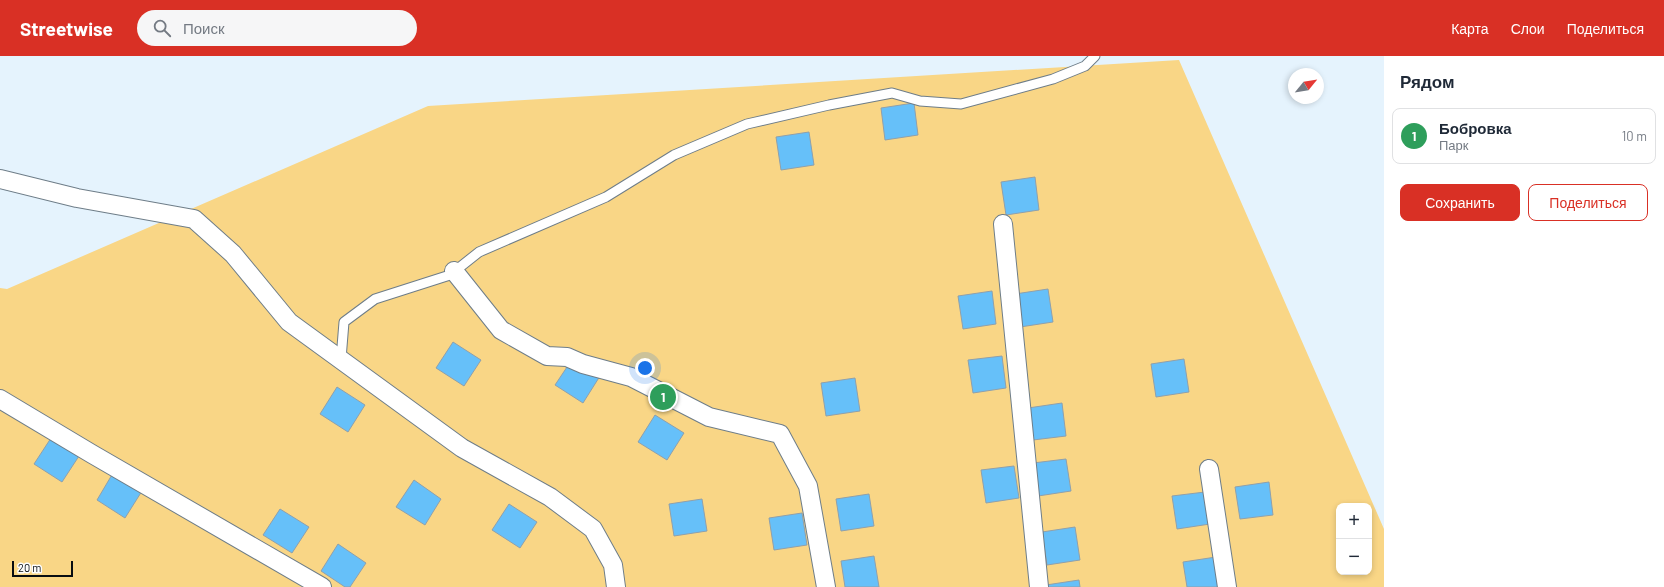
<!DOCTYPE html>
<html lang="ru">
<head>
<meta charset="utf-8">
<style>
  body { margin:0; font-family:Barlow,sans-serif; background:#f6f6f7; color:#1f2937 }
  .controls { position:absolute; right:12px; bottom:12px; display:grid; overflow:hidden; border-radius:8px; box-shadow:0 2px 6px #0003 }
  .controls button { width:36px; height:36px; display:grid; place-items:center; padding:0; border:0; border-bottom:1px solid #e0e1e3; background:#fff; color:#1f2937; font:20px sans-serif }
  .compass { position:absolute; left:1288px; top:12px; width:36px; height:36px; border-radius:50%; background:#fff; box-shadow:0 2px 6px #0003; rotate:60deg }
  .scale { position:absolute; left:12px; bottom:10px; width:61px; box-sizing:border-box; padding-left:4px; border:2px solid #080d11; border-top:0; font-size:11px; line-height:14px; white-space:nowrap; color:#080d11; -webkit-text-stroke:3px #fefefe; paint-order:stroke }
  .you { position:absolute; left:645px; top:312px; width:14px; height:14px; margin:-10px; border:3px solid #fff; border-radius:50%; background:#1a73e8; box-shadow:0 0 0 6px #1a73e833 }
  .badge { display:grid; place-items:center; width:26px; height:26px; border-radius:50%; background:#d93025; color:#fff; font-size:13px; font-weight:700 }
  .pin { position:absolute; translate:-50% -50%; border:2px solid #fff; box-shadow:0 1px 4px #0006 }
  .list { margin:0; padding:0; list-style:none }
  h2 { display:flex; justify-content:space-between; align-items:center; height:52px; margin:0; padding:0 16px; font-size:17px }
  h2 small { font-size:13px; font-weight:400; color:#747a83 }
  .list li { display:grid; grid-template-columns:26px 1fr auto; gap:12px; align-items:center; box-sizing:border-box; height:56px; margin:0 8px 8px; padding:0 8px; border:1px solid #e0e1e3; border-radius:8px }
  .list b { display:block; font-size:15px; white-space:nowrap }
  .list p { margin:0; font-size:13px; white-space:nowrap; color:#747a83 }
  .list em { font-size:13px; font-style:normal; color:#747a83 }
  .actions { display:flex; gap:8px; padding:12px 16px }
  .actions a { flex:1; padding:9px 0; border:1px solid #d93025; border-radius:8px; text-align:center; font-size:14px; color:#d93025 }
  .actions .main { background:#d93025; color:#fff }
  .icon { flex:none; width:22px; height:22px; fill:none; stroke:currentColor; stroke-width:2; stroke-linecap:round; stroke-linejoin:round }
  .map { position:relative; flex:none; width:1384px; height:531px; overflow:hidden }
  header { display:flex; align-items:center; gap:24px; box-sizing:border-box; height:56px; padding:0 20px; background:#d93025; color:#fff }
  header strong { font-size:19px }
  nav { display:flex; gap:22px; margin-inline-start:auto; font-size:14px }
  .search { width:280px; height:36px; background:#f6f6f7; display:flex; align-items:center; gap:10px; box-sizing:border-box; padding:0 14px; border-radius:22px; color:#747a83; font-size:15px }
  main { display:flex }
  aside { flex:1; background:#fff }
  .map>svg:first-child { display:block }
  .green { fill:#f9d686; fill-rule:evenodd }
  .building { fill:#66c0f9; stroke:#90a0ab }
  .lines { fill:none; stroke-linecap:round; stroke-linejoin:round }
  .lane-casing { stroke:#6e7d88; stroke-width:11 }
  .street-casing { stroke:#6e7d88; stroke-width:20 }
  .lane { stroke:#fff; stroke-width:9 }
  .street { stroke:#fff; stroke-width:18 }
</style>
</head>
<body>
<header>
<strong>Streetwise</strong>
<div class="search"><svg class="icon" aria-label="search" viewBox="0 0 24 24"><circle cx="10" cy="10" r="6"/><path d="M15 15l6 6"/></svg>Поиск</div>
<nav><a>Карта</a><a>Слои</a><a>Поделиться</a></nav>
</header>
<main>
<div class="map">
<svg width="1384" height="531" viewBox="0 0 1384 531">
  <rect width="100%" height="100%" fill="#e5f3fd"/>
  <path class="green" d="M 1179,4 L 1384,473 L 1384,531 L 0,531 L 0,232 L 7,233 L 428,50 ZM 1339,450 L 1369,450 L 1369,516 L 1339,516 Z"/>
  <path class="building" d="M 914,47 L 918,79 L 885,84 L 881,52 Z
    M 809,76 L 814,109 L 781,114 L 776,81 Z
    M 1035,121 L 1039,154 L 1006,159 L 1001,126 Z
    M 1048,233 L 1053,266 L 1020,271 L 1015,238 Z
    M 992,235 L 996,268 L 963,273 L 958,240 Z
    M 453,286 L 481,304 L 464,330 L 436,312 Z
    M 1002,300 L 1006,332 L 973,337 L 968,304 Z
    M 573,302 L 600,320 L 583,347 L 555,329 Z
    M 1184,303 L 1189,336 L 1156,341 L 1151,308 Z
    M 855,322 L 860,355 L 826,360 L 821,327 Z
    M 337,331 L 365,349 L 348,376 L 320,358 Z
    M 1062,347 L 1066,380 L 1033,384 L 1028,352 Z
    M 655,359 L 684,377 L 667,404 L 638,386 Z
    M 51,382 L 79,400 L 62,426 L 34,408 Z
    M 1066,403 L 1071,435 L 1038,440 L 1033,407 Z
    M 1014,410 L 1019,442 L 986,447 L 981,414 Z
    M 113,417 L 142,435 L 125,462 L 97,444 Z
    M 414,424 L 441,443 L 425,469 L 396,451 Z
    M 1269,426 L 1273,459 L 1240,463 L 1235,431 Z
    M 1205,436 L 1210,468 L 1177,473 L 1172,440 Z
    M 869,438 L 874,470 L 841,475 L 836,443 Z
    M 702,443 L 707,475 L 674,480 L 669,448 Z
    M 509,448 L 537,466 L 520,492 L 492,474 Z
    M 280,453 L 309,471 L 292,497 L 263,479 Z
    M 802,457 L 807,489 L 774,494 L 769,462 Z
    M 1075,471 L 1080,504 L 1047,509 L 1042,476 Z
    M 338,488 L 366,507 L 350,531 L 345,531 L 321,515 Z
    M 874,500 L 879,531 L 845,531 L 841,505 Z
    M 1216,501 L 1221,531 L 1187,531 L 1183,506 Z
    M 1079,524 L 1080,531 L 1046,531 L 1046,529 Z"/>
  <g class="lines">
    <g class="lane-casing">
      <path id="lane" d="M 341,303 L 344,266 L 375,243 L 450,219 L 479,196 L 606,141 L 674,99 L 747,68 L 829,49 L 892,37 L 920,45 L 961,48 L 1053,23 L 1085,10 L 1095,0"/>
    </g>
    <g class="street-casing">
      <path id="street" d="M 0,123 L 77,142 L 194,163 L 233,198 L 289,266 L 462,392 L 550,441 L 593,473 L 613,509 L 616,531
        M 1003,168 L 1039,531
        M 454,215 L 501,274 L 547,300 L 567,301 L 583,308 L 631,321 L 709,361 L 780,378 L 808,430 L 826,531
        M 0,343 L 92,398 L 322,531
        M 1209,413 L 1227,531"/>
    </g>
    <use href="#lane" class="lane"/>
    <use href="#street" class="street"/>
  </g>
</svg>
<div class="controls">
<button>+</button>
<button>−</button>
</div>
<svg class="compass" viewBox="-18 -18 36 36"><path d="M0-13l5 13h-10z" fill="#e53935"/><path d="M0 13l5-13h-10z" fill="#747a83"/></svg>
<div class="scale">20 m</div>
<div class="you"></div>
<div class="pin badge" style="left:663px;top:341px;background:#2e9e5b">1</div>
</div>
<aside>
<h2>Рядом<small></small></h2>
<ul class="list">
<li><span class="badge" style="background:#2e9e5b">1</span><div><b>Бобровка</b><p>Парк</p></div><em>10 m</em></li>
</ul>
<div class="actions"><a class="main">Сохранить</a><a>Поделиться</a></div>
</aside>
</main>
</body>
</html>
